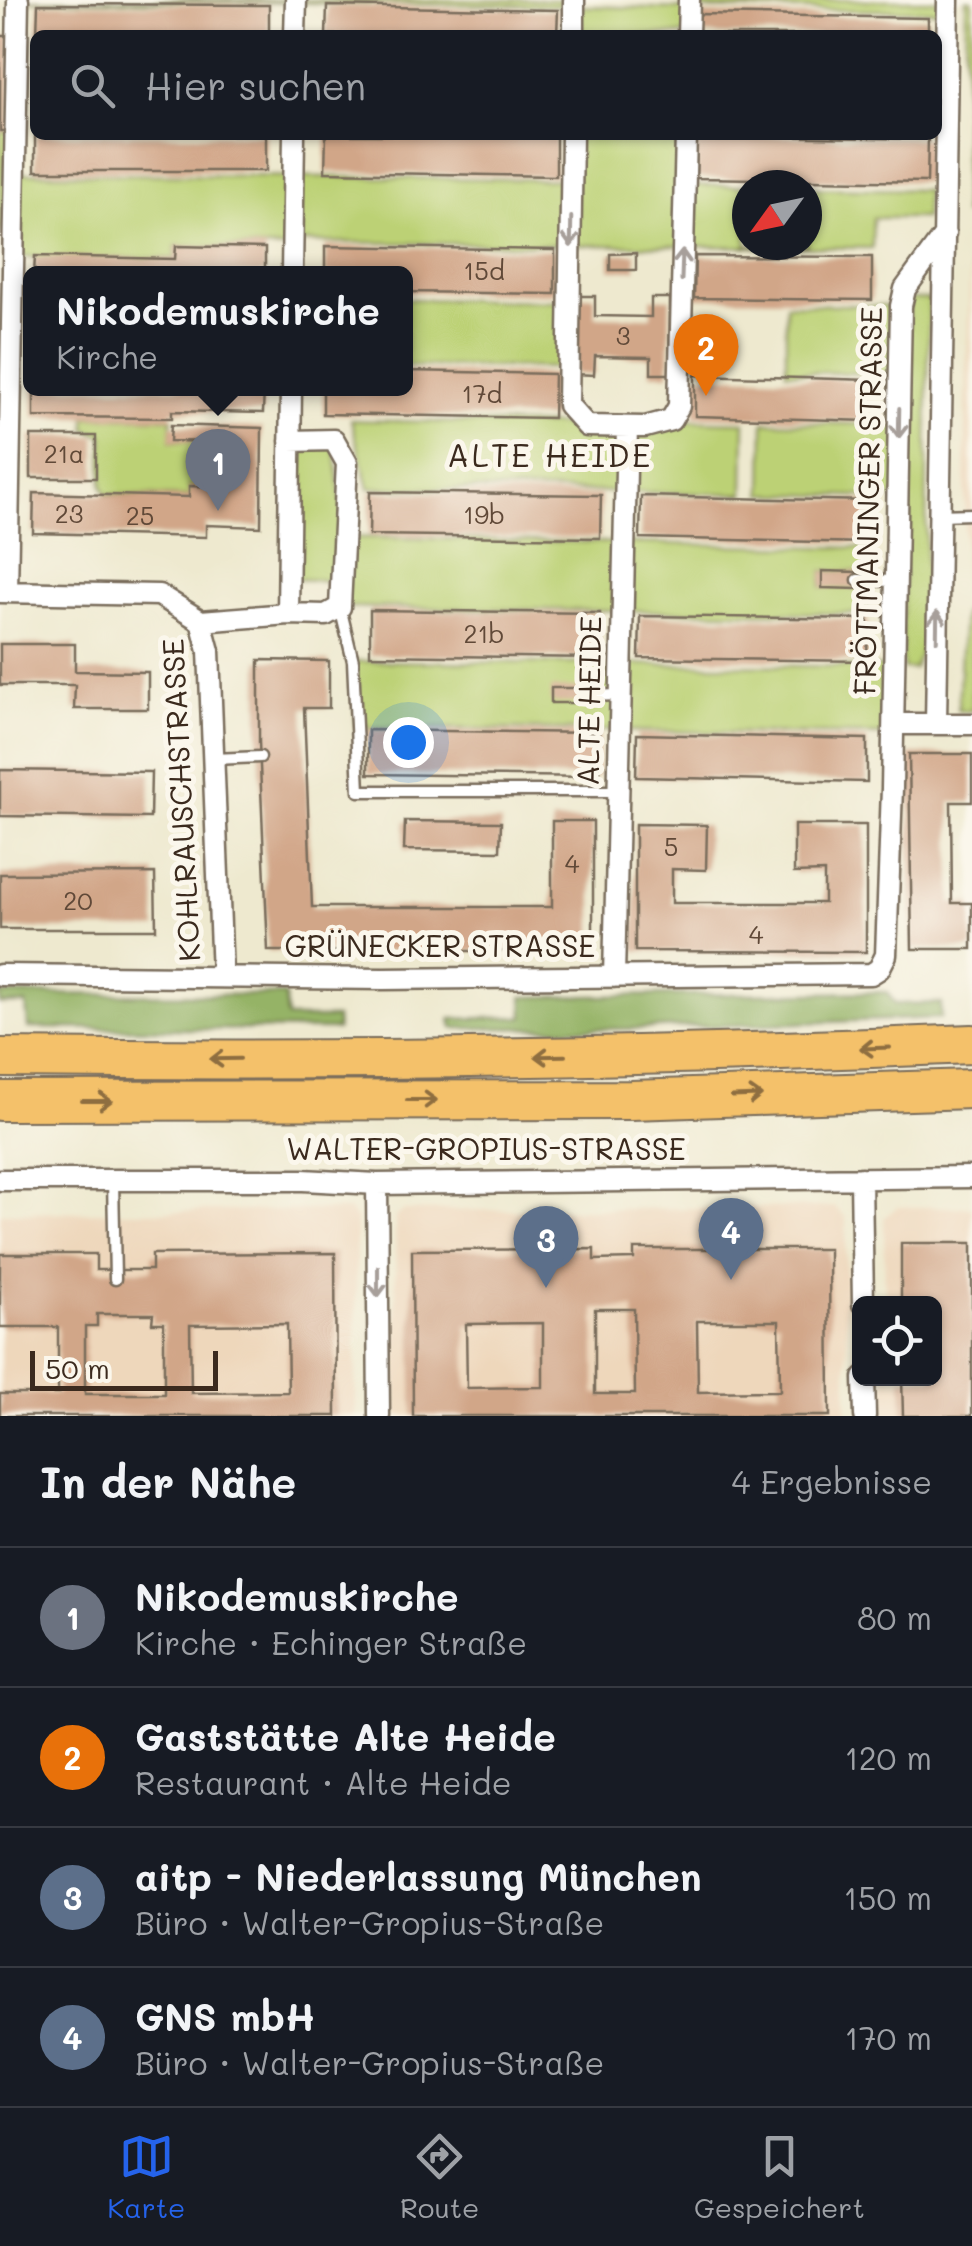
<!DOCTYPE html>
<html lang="de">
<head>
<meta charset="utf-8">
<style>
  body { margin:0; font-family:Mali,sans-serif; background:#242831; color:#f1f3f6 }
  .controls { position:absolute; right:30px; bottom:30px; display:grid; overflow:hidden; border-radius:15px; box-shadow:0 2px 8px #0004 }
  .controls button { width:90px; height:90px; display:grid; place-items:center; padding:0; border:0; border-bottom:2px solid #363941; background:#171b24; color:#f1f3f6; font:50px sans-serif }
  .compass { position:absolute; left:732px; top:170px; width:90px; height:90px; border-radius:50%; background:#171b24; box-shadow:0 2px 8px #0004; rotate:237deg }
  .scale { position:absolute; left:30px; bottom:25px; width:188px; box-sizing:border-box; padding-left:10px; border:5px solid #3b2a1e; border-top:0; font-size:28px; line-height:35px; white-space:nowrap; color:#3b2a1e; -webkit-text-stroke:8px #fbf7ec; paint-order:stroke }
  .you { position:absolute; left:408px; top:742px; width:35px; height:35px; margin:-25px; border:8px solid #fff; border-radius:50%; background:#1a73e8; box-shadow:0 0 0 15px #1a73e833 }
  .badge { display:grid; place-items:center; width:65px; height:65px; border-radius:50%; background:#2563eb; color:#fff; font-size:32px; font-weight:700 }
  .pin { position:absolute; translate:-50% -82px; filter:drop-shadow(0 2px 5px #0008) }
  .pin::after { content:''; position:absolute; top:52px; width:35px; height:30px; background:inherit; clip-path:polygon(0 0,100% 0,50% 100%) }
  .popup { position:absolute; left:23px; top:266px; width:390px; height:130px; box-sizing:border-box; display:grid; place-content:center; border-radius:15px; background:#171b24; filter:drop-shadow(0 2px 8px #0005); font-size:32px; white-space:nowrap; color:#9ea1a6 }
  .popup b { font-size:38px; color:#f1f3f6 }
  .popup::after { content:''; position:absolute; left:50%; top:100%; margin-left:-20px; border:20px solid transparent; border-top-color:#171b24 }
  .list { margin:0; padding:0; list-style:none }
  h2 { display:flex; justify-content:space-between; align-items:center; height:130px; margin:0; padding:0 40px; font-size:42px }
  h2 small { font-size:32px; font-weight:400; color:#9ea1a6 }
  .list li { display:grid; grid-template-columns:65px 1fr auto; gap:30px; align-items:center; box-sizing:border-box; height:140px; padding:0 40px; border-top:2px solid #363941 }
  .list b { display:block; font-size:38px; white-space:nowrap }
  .list p { margin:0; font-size:32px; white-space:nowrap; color:#9ea1a6 }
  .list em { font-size:32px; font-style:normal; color:#9ea1a6 }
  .icon { flex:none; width:55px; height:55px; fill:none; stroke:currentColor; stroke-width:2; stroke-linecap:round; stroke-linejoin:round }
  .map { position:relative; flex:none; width:972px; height:1416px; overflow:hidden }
  .search { position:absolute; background:#171b24; box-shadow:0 2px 8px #0004; left:30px; right:30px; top:30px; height:110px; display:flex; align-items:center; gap:25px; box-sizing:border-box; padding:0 35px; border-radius:15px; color:#9ea1a6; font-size:38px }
  .sheet { height:690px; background:#171b24 }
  nav { display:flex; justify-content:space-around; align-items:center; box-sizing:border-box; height:140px; border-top:2px solid #363941; background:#171b24; font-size:28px; color:#9ea1a6 }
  nav a { display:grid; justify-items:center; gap:5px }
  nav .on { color:#2563eb }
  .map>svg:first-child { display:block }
  .built { fill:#eed7bb }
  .green { fill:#bcd175; stroke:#7c7e4a; stroke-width:2.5 }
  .forest { fill:#95b366; stroke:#686e42; stroke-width:2.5 }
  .building { fill:#d1a688; fill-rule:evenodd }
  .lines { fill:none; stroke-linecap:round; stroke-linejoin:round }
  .service-casing { stroke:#7a6d5c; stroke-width:15 }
  .minor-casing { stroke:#7a6d5c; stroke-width:25 }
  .motorway-casing { stroke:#7a6d5c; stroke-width:42 }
  .service { stroke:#fff; stroke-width:10 }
  .minor { stroke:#fff; stroke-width:20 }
  .motorway { stroke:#f4c16a; stroke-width:38 }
  .oneway { stroke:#a79f9a }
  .oneway2 { stroke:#8e6e40 }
  .labels { text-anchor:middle; stroke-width:10; stroke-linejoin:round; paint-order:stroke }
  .number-label { font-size:25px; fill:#604938 }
  .street-label { font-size:30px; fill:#3b2a1e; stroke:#fbf7ec }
  .neighbourhood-label { font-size:32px; letter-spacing:2.5px; fill:#3b2a1e; stroke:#fbf7ec }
</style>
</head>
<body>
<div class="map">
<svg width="972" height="1416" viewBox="0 0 972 1416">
  <rect width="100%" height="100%" fill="#fbf7ec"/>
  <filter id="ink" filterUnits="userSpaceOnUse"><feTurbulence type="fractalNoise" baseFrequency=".01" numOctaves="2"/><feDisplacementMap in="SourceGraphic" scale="20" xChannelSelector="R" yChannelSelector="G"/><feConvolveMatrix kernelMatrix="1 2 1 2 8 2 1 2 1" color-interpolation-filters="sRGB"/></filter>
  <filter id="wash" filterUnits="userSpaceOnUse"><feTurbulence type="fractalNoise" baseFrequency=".0048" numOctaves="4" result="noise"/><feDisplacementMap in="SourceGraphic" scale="40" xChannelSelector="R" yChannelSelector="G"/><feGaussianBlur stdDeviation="2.25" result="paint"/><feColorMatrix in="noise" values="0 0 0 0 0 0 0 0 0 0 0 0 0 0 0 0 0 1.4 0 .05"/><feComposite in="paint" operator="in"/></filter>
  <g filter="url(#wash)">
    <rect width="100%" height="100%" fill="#eee9cf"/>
    <path class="built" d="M 971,214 L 972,613 L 963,613 L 967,365 Z
      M 835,1207 L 846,1218 L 847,1416 L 397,1416 L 395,1217 L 403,1211 Z
      M 897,1207 L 972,1207 L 972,1416 L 885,1416 L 885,1379 L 934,1378 L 934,1304 L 885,1303 L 884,1218 Z
      M 348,1210 L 356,1219 L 356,1416 L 0,1416 L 0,1213 Z"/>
    <path class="green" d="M 18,0 L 574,0 L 575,6 L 688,9 L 689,0 L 948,0 L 948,11 L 689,9 L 688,35 L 574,35 L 574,6 Z
      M 966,0 L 972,0 L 972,214 L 963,214 Z
      M 0,131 L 9,131 L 16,173 L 571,180 L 572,135 L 686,135 L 685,185 L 747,186 L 747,245 L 807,245 L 807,188 L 926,190 L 925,218 L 873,218 L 872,248 L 293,242 L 293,249 L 176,246 L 175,259 L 14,257 L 14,230 L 0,230 Z
      M 406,299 L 570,301 L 569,368 L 406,366 Z
      M 909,299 L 929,299 L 925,640 L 914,669 L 904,669 L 902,658 Z
      M 786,304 L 901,306 L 900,374 L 786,372 Z
      M 86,417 L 172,418 L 171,441 L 230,442 L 229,487 L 189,486 L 189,497 L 106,494 L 102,486 L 103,436 L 86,429 Z
      M 351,420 L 645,427 L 671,420 L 745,422 L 744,494 L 369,488 Z
      M 764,422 L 899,425 L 898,497 L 763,494 Z
      M 334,440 L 345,537 L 868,548 L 868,572 L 823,571 L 822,587 L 868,589 L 867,614 L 340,607 L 343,581 L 289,579 L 290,441 Z
      M 963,613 L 972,613 L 972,711 L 958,711 Z
      M 353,661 L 895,667 L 893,735 L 356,727 Z"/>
    <path class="forest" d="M 887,992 L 895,1004 L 941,1003 L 941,1018 L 630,1029 L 453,1028 L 451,1019 L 524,1017 L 523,997 Z
      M 0,994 L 285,995 L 287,1018 L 336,1018 L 337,1030 L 28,1028 L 26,1004 L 0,1004 Z"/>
    <g id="blocks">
      <path class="building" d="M 38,4 L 269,5 L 269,35 L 37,35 Z
        M 327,6 L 558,10 L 557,35 L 326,35 Z
        M 698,14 L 928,18 L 928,35 L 697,35 Z
        M 0,36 L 11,36 L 9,131 L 0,131 Z
        M 35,135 L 266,135 L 266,171 L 35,171 Z
        M 326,135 L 556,135 L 556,176 L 325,172 Z
        M 697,135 L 928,139 L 927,182 L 696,178 Z
        M 176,246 L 265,248 L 265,274 L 34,274 L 35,256 L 175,259 Z
        M 325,246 L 555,250 L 555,294 L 406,292 L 406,274 L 325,274 Z
        M 636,253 L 636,270 L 610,270 L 610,254 Z
        M 695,256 L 872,257 L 872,300 L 694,298 Z
        M 576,296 L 595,296 L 595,316 L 651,317 L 651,298 L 670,298 L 669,374 L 651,374 L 651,357 L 595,356 L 594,375 L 575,374 Z
        M 406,371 L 554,374 L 553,418 L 323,414 L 323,388 L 406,388 Z
        M 695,375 L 871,380 L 869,421 L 695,416 Z
        M 34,388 L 264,388 L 263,413 L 172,411 L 172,418 L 34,417 Z
        M 171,425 L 262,428 L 261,527 L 206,525 L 206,537 L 33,533 L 34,493 L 189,497 L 189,486 L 229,487 L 230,442 L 170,441 Z
        M 31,436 L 96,436 L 96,478 L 31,478 Z
        M 370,492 L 601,495 L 600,538 L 369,535 Z
        M 641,496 L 872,501 L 871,543 L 640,538 Z
        M 822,571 L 858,572 L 858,589 L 822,588 Z
        M 370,610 L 600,613 L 600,658 L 370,655 Z
        M 640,616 L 868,619 L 867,661 L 639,658 Z
        M 0,644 L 75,644 L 75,671 L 148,672 L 148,709 L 74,709 L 75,685 L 0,685 Z
        M 259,660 L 329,661 L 329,708 L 304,708 L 312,907 L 552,907 L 552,821 L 593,821 L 593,951 L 268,951 L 259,742 Z
        M 551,688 L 586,688 L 586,703 L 551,703 Z
        M 368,730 L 599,733 L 599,777 L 368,774 Z
        M 637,734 L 867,739 L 867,782 L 636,777 Z
        M 909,754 L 972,754 L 972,802 L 951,802 L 952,903 L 972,903 L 972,949 L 912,949 Z
        M 0,770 L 151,772 L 150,818 L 0,816 Z
        M 405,821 L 501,822 L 500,851 L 404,850 Z
        M 635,824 L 707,825 L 706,870 L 672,869 L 672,903 L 824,903 L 824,872 L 794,873 L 794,825 L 866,825 L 866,952 L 635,951 Z
        M 155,873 L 156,929 L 0,929 L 0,874 Z
        M 901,1243 L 972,1243 L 972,1416 L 903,1416 L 902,1378 L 934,1378 L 934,1304 L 901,1304 Z
        M 594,1249 L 594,1260 L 634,1259 L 634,1249 L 829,1249 L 830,1416 L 413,1416 L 412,1250 ZM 595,1309 L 634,1309 L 635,1394 L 595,1394 ZM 697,1321 L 779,1321 L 780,1391 L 698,1392 ZM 543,1323 L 543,1387 L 467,1388 L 466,1324 Z
        M 335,1253 L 336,1416 L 0,1416 L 0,1394 L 58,1394 L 58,1327 L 0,1327 L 0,1254 L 96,1254 L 96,1270 L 152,1270 L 152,1254 ZM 97,1314 L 153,1314 L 152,1323 L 164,1323 L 164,1394 L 85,1394 L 85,1326 L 97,1326 ZM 287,1324 L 288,1392 L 191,1393 L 190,1325 Z"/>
    </g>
  </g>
  <g filter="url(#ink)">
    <use href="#blocks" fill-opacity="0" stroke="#7a6d5c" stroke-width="2.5"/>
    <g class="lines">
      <g class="service-casing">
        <path id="service" d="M 939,515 L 972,514
          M 858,580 L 896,581
          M 340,607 L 353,661 L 359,791 L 618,791
          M 586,696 L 620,695
          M 214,759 L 260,757
          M 113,1180 L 115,1279"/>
      </g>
      <g class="minor-casing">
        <path id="minor" d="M 295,35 L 296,0
          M 574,35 L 574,0
          M 688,35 L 689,0
          M 572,135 L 568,405 L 587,426 L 645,427 L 671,420 L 679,406 L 686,135
          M 292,274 L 294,135
          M 290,441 L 334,440 L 347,463 L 340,607 L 326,615 L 288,614 L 291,388
          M 0,592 L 159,595 L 201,621 L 288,614
          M 7,592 L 18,0
          M 201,621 L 209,651 L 222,975
          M 936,723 L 948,0
          M 894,724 L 972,724
          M 0,975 L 383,979 L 871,974 L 879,969 L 886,955 L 892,788 L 901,306 L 905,289 L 945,234
          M 614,977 L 627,427
          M 861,1178 L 863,1304
          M 0,1180 L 303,1180 L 377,1184 L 972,1177
          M 377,1184 L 379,1416
          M 864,1378 L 865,1416"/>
      </g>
      <g class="motorway-casing">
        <path id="motorway" d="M 0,1058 C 324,1062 648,1058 972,1044
          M 0,1101 L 631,1100 L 972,1089"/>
      </g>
      <use href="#service" class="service"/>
      <use href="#minor" class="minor"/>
      <use href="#motorway" class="motorway"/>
    </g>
    <defs><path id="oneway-shaft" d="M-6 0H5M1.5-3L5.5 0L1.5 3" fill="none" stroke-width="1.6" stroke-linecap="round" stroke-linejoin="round" transform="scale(2.5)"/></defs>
    <g class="oneway">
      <use href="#oneway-shaft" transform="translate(571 232) rotate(91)"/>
      <use href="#oneway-shaft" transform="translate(682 265) rotate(-88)"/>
      <use href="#oneway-shaft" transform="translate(899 423) rotate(91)"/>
      <use href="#oneway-shaft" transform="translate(937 626) rotate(-89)"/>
      <use href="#oneway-shaft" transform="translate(378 1282) rotate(90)"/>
    </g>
    <g class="oneway2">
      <use href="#oneway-shaft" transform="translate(875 1048) rotate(178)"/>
      <use href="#oneway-shaft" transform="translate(550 1056) rotate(179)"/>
      <use href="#oneway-shaft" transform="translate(225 1059) rotate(179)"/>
      <use href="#oneway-shaft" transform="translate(747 1096) rotate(-2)"/>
      <use href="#oneway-shaft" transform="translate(422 1100)"/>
      <use href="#oneway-shaft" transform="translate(97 1101)"/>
    </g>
  </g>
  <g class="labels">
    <g class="number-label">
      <text x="484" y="280">15d</text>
      <text x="623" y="345">3</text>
      <text x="482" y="403">17d</text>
      <text x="64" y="463">21a</text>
      <text x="69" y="523">23</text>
      <text x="484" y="524">19b</text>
      <text x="140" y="525">25</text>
      <text x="484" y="643">21b</text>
      <text x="671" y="856">5</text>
      <text x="572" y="873">4</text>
      <text x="78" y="910">20</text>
      <text x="756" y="944">4</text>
    </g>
    <g class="street-label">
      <text transform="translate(869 501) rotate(-89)" y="10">FRÖTTMANINGER STRASSE</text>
      <text transform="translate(590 701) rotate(-89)" y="10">ALTE HEIDE</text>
      <text transform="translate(182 800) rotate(-93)" y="10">KOHLRAUSCHSTRASSE</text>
      <text x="440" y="957">GRÜNECKER STRASSE</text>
      <text x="486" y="1160">WALTER-GROPIUS-STRASSE</text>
    </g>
    <g class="neighbourhood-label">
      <text x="550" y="467">ALTE HEIDE</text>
    </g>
  </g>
</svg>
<div class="controls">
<button><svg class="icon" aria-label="locate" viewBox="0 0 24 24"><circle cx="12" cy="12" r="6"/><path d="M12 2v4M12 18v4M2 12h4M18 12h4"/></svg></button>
</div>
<svg class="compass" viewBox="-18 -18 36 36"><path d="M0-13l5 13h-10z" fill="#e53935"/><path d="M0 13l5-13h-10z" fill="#9ea1a6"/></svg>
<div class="scale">50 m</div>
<div class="you"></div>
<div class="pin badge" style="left:218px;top:511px;background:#6b7280">1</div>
<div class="popup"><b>Nikodemuskirche</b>Kirche</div>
<div class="pin badge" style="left:706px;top:396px;background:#e8710a">2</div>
<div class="pin badge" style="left:546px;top:1288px;background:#5c6f8a">3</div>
<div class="pin badge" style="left:731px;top:1280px;background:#5c6f8a">4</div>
<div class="search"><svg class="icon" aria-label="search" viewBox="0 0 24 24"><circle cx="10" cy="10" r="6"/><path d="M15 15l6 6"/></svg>Hier suchen</div>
</div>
<section class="sheet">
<h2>In der Nähe<small>4 Ergebnisse</small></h2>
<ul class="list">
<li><span class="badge" style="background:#6b7280">1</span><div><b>Nikodemuskirche</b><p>Kirche · Echinger Straße</p></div><em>80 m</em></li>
<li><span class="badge" style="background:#e8710a">2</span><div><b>Gaststätte Alte Heide</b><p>Restaurant · Alte Heide</p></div><em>120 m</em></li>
<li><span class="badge" style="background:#5c6f8a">3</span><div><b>aitp - Niederlassung München</b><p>Büro · Walter-Gropius-Straße</p></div><em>150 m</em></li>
<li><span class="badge" style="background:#5c6f8a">4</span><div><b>GNS mbH</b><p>Büro · Walter-Gropius-Straße</p></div><em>170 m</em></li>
</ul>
</section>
<nav>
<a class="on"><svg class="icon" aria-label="map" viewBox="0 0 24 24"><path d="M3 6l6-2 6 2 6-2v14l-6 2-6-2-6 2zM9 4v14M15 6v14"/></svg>Karte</a>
<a><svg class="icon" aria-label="directions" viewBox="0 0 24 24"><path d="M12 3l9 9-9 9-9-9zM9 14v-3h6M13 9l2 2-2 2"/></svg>Route</a>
<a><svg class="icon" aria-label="saved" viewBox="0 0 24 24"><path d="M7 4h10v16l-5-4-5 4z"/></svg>Gespeichert</a>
</nav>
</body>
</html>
